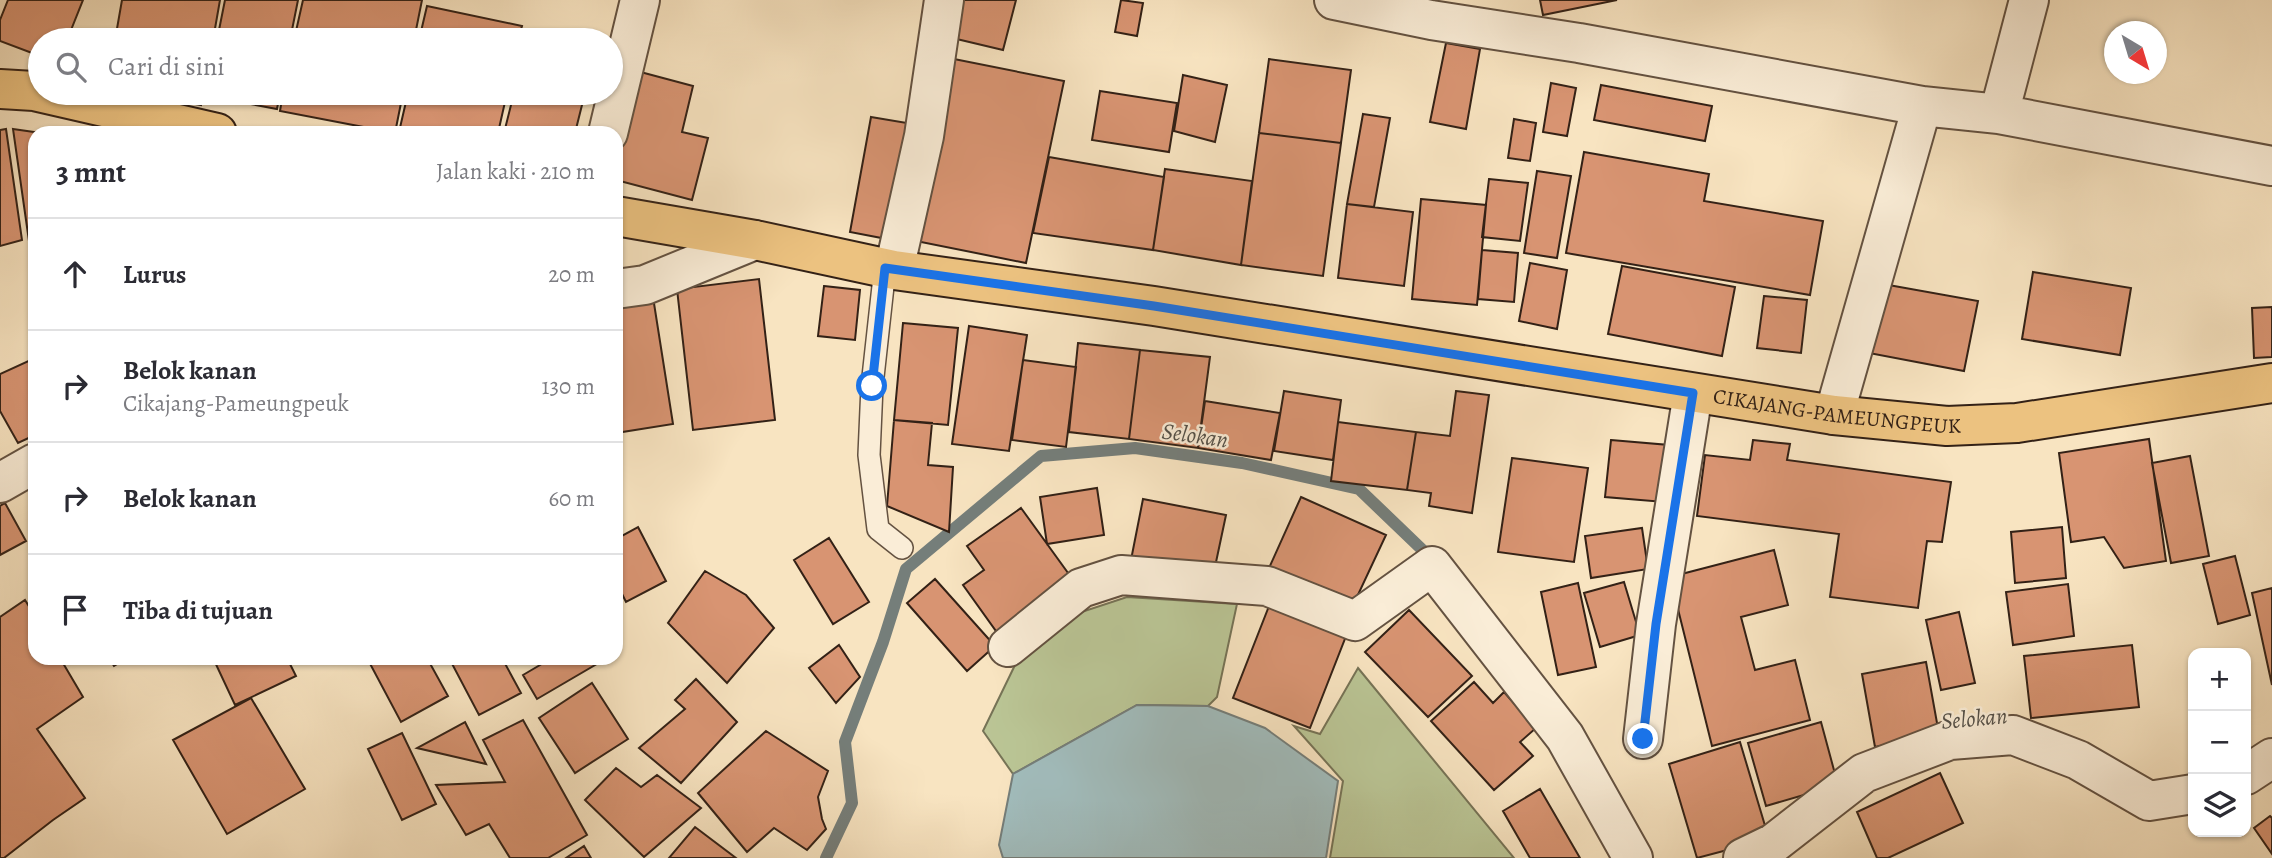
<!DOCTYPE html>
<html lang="id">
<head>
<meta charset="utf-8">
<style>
  body { margin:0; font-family:Alegreya,serif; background:#f7f7f7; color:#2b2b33 }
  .controls { position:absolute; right:21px; bottom:21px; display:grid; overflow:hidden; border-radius:14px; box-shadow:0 2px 5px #0004 }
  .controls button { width:63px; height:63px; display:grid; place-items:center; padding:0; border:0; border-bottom:2px solid #e1e1e2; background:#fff; color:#2b2b33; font:35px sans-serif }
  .compass { position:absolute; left:2104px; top:21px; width:63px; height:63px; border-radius:50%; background:#fff; box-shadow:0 2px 5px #0004; rotate:142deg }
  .stop { position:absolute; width:21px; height:21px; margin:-16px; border:5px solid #1a73e8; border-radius:50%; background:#fff }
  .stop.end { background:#1a73e8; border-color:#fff; box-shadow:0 2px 7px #0008 }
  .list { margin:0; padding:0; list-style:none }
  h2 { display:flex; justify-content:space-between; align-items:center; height:91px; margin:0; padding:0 28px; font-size:30px }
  h2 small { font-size:23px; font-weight:400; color:#7c7c81 }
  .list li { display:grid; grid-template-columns:46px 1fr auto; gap:21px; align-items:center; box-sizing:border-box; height:112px; padding:0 28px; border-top:2px solid #e1e1e2 }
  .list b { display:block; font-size:26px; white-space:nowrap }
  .list p { margin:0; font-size:23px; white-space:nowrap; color:#7c7c81 }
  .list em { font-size:23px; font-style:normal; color:#7c7c81 }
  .icon { flex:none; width:38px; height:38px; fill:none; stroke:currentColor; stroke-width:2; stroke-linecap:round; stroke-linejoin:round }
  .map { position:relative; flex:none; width:2272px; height:858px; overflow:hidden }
  .search { position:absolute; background:#fff; box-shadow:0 2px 5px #0004; left:28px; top:28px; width:595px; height:77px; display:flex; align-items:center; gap:18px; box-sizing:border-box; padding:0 24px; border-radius:38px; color:#7c7c81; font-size:26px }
  .panel { position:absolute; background:#fff; box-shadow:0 2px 5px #0004; left:28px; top:126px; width:595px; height:539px; border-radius:21px }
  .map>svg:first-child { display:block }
  .green { fill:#bac595; stroke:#767356; stroke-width:2 }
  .water { fill:#a1bcbc; stroke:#757e7a; stroke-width:2 }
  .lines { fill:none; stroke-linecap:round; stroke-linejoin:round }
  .stream { stroke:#757e7a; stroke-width:12 }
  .building { fill:#d89472; stroke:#332116; stroke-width:2 }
  .service-casing { stroke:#645241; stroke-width:24 }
  .minor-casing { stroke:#645241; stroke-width:42 }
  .primary-casing { stroke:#332116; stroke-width:42 }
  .service { stroke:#faedd7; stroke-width:21 }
  .minor { stroke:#faedd7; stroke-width:38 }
  .primary { stroke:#ecc280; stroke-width:38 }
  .route { stroke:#1a73e8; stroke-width:9 }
  .labels { text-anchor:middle; stroke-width:5; stroke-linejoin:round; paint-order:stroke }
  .street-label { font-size:21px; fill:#332116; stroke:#faedd7 }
  .water-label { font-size:23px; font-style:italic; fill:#545048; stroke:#faedd7 }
</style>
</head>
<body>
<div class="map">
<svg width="2272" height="858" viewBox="0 0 2272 858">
  <rect width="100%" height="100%" fill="#f8e4c1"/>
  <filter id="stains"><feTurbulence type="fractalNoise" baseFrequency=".00286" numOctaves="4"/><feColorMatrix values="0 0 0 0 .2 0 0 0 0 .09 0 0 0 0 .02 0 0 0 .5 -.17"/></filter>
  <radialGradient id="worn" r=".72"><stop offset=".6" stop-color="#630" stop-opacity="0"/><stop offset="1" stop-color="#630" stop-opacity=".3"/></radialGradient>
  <path class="green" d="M 1127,597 L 1237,604 L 1217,697 L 1208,706 L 1137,705 L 1013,774 L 983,731 L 1033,628 Z
    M 1358,668 L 1514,858 L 1330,858 L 1343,781 L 1294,726 L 1320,734 Z"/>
  <path class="water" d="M 1137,705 L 1208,706 L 1265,728 L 1338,781 L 1326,858 L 1003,858 L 999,845 L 1013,774 Z"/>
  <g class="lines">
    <path class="stream" d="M 826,858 L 852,803 L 845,742 L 883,642 L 906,569 L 1041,456 L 1135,448 L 1242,463 L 1359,489 L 1434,561"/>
  </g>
  <path class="building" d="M 8,0 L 83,0 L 67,40 L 40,40 L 40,56 L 0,41 L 0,20 Z
    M 122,0 L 220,0 L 213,40 L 115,40 Z
    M 225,0 L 298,0 L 290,40 L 217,40 Z
    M 303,0 L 422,0 L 414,40 L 294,40 Z
    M 953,0 L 1016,0 L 1003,50 L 944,36 Z
    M 1121,0 L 1143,3 L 1137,36 L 1115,32 Z
    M 1540,0 L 1617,0 L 1543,15 Z
    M 427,6 L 522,26 L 518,40 L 419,40 Z
    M 1446,43 L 1480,49 L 1466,129 L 1430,122 Z
    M 949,58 L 1064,81 L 1026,263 L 911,240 Z
    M 1269,59 L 1351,70 L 1341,143 L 1259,133 Z
    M 633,70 L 693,86 L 682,132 L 708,138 L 692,200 L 616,180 L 616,137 Z
    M 1183,75 L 1227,85 L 1215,142 L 1174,131 Z
    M 1551,83 L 1576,88 L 1567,136 L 1543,132 Z
    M 1601,85 L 1712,106 L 1705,141 L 1594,120 Z
    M 1100,91 L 1177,103 L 1169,152 L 1092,140 Z
    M 137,93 L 203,93 L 201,105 Z
    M 207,93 L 280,93 L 277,109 L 207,96 Z
    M 283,93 L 403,93 L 395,133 L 280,111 Z
    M 408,93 L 507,93 L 498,133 L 403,133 L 399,132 Z
    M 514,93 L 585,93 L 575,133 L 504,133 Z
    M 1363,114 L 1390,118 L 1374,207 L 1347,204 Z
    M 871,117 L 913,124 L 892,240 L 850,232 Z
    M 1514,119 L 1536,123 L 1530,161 L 1508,158 Z
    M 6,129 L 22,240 L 0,246 L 0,130 Z
    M 13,129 L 41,133 L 35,133 L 35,241 L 29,241 Z
    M 1259,133 L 1341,143 L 1323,276 L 1241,265 Z
    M 1584,152 L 1709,174 L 1704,201 L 1823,221 L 1810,295 L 1566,253 Z
    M 1049,157 L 1164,177 L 1153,250 L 1033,233 Z
    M 1165,169 L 1252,181 L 1241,265 L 1153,250 Z
    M 1537,171 L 1571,176 L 1557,258 L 1524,253 Z
    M 1489,179 L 1528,183 L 1520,241 L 1482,237 Z
    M 1421,199 L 1486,205 L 1477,305 L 1412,299 Z
    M 1347,204 L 1413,212 L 1404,286 L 1338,278 Z
    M 1482,250 L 1518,253 L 1514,302 L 1478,299 Z
    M 1530,263 L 1567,270 L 1557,329 L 1519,321 Z
    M 1622,266 L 1735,287 L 1722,356 L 1608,334 Z
    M 2033,272 L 2131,288 L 2120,355 L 2022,339 Z
    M 759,279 L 775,420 L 693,430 L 677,289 Z
    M 1883,284 L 1978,301 L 1964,371 L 1869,353 Z
    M 824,286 L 860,290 L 855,340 L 818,336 Z
    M 1764,296 L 1807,300 L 1801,353 L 1757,348 Z
    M 653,297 L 673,424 L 616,433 L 616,303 Z
    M 2272,307 L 2272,357 L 2254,358 L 2252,308 Z
    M 903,323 L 958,328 L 948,425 L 894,420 Z
    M 969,326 L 1027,335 L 1009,451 L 952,444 Z
    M 1078,343 L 1140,350 L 1129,439 L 1069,432 Z
    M 1140,350 L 1210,357 L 1198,448 L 1129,439 Z
    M 35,358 L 35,435 L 18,443 L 0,411 L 0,374 Z
    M 1023,360 L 1076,367 L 1066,447 L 1012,440 Z
    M 1284,391 L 1341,400 L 1333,460 L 1274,451 Z
    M 1456,391 L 1489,395 L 1472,513 L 1429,506 L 1431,493 L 1407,490 L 1416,432 L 1450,436 Z
    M 1205,401 L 1280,413 L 1271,460 L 1198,448 Z
    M 894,420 L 932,423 L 928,465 L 953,467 L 949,532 L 887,506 Z
    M 1338,422 L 1416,432 L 1407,490 L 1331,481 Z
    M 2149,439 L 2166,561 L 2124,568 L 2104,537 L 2071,542 L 2059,453 Z
    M 1611,440 L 1669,445 L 1664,502 L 1605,497 Z
    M 1753,440 L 1790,444 L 1787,460 L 1951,482 L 1942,542 L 1927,541 L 1918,608 L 1830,597 L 1839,534 L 1697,516 L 1705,455 L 1750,460 Z
    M 2190,456 L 2209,556 L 2171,563 L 2152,463 Z
    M 1512,458 L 1588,468 L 1574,562 L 1498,552 Z
    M 1097,488 L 1104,535 L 1047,544 L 1040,497 Z
    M 1301,497 L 1386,535 L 1349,614 L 1265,577 Z
    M 1143,499 L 1226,515 L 1212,581 L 1130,565 Z
    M 5,503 L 26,541 L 0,555 L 0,506 Z
    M 1021,508 L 1076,584 L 1001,638 L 963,585 L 984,570 L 967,546 Z
    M 638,527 L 666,581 L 626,602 L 616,582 L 616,539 Z
    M 2062,527 L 2066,578 L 2015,583 L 2011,532 Z
    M 1642,528 L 1648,569 L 1591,578 L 1585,536 Z
    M 829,538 L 869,602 L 833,624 L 794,560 Z
    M 1774,550 L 1788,605 L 1741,617 L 1755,670 L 1795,660 L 1810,720 L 1712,746 L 1670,577 Z
    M 2235,556 L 2250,615 L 2218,624 L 2203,564 Z
    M 705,571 L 746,595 L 774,628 L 727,683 L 668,623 Z
    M 935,579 L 995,646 L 967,671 L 907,603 Z
    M 1624,582 L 1640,635 L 1600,647 L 1584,593 Z
    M 1578,583 L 1596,667 L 1558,675 L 1541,592 Z
    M 2068,584 L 2074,636 L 2013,645 L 2006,592 Z
    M 2272,588 L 2272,685 L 2252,593 Z
    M 25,600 L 35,616 L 35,658 L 60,658 L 83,697 L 37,729 L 85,798 L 53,820 L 4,858 L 0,858 L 0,617 Z
    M 1271,601 L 1348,631 L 1310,728 L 1233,698 Z
    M 1409,610 L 1472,676 L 1428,717 L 1365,652 Z
    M 1959,612 L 1975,683 L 1941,690 L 1926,620 Z
    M 839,645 L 860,677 L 836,703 L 809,668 Z
    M 2132,645 L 2139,707 L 2031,718 L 2024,656 Z
    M 109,658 L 127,658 L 114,666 Z
    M 213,658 L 287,658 L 296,676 L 235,705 Z
    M 367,658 L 427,658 L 448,696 L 401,722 Z
    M 449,658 L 502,658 L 521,693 L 479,715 Z
    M 552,658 L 607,658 L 537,699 L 523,675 Z
    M 1926,662 L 1939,734 L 1875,747 L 1862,674 Z
    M 696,679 L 737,722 L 681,783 L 639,748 L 685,709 L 675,700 Z
    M 1474,682 L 1493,703 L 1504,692 L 1536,728 L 1520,742 L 1533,756 L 1494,790 L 1431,721 Z
    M 592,683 L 628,739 L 575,773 L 539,718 Z
    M 251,698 L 305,789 L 227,834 L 173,740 Z
    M 523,720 L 587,835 L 548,858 L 510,858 L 489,824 L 466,835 L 436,785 L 505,782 L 483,740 Z
    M 465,722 L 486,764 L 417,748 Z
    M 1821,722 L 1838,785 L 1766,806 L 1748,743 Z
    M 766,731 L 828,771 L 818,797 L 822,819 L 826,829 L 807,850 L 774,828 L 747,852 L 698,793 Z
    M 402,733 L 436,804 L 402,820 L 368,749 Z
    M 1740,742 L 1769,839 L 1697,858 L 1669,764 Z
    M 616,768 L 641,787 L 657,775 L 701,808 L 644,857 L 585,800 Z
    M 1940,773 L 1963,823 L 1888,858 L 1877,858 L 1857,812 Z
    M 1540,789 L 1580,858 L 1530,858 L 1503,811 Z
    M 2270,816 L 2272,818 L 2272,854 L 2254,828 Z
    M 695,827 L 736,858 L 669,858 Z
    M 584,846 L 591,858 L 566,858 Z"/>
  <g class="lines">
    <g class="service-casing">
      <path id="service" d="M 885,268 L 872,386 L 869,455 L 878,529 L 902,548"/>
    </g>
    <g class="minor-casing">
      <path id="minor" d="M 1334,0 L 1431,20 L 1579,43 L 1922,106 L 1999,114 L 2272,166
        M 1999,114 L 2029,0
        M 608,133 L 640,0
        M 894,270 L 924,136 L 944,0
        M 616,289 L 645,285 L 755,240
        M 1834,415 L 1922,106
        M 0,483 L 35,463
        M 1008,647 L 1081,588 L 1121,575 L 1267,586 L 1355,621 L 1432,566 L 1565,737 L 1633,858
        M 1643,739 L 1656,624 L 1693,393
        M 2246,775 L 2272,758
        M 1743,858 L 1774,843 L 1864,773 L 1950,740 L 2013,735 L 2078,760 L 2149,801 L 2193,794"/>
    </g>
    <g class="primary-casing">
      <g id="primary">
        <path d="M 0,89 L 34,91 L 217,133"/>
        <path id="s1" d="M 616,216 L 755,240 L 894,270 L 1154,306 L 1834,415 L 1947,426 L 2017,423 L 2272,383"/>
      </g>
    </g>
    <use href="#service" class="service"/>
    <use href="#minor" class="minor"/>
    <use href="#primary" class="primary"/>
  </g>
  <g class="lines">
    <path class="route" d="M 872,386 L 885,268 L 1154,306 L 1693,393 L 1656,624 L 1643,739"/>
  </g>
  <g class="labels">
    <g class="street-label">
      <text dy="7" stroke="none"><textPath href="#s1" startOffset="1237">CIKAJANG-PAMEUNGPEUK</textPath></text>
    </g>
    <g class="water-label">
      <text transform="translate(1195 435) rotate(8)" y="8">Selokan</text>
      <text transform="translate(1974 718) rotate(-5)" y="8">Selokan</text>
    </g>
  </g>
  <rect width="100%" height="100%" filter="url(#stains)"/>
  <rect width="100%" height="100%" fill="url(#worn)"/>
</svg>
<div class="controls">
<button>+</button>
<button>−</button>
<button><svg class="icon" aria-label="layers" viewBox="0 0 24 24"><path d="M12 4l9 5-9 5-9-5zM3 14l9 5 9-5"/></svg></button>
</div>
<svg class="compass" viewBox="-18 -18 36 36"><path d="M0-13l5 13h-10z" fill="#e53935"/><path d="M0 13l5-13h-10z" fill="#7c7c81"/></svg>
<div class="stop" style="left:872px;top:386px"></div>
<div class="stop end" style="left:1643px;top:739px"></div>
<div class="search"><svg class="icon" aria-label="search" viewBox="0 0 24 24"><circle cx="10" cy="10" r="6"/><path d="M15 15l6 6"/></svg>Cari di sini</div>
<section class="panel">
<h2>3 mnt<small>Jalan kaki · 210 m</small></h2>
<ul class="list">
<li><svg class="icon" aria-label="ahead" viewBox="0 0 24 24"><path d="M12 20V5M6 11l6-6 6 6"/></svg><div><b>Lurus</b></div><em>20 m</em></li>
<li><svg class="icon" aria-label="right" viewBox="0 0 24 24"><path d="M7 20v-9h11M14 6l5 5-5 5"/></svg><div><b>Belok kanan</b><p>Cikajang-Pameungpeuk</p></div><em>130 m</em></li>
<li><svg class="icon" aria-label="right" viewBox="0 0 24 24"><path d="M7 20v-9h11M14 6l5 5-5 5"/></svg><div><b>Belok kanan</b></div><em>60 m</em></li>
<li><svg class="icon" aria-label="arrive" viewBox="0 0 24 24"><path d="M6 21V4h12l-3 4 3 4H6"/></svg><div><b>Tiba di tujuan</b></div></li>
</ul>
</section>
</div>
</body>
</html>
